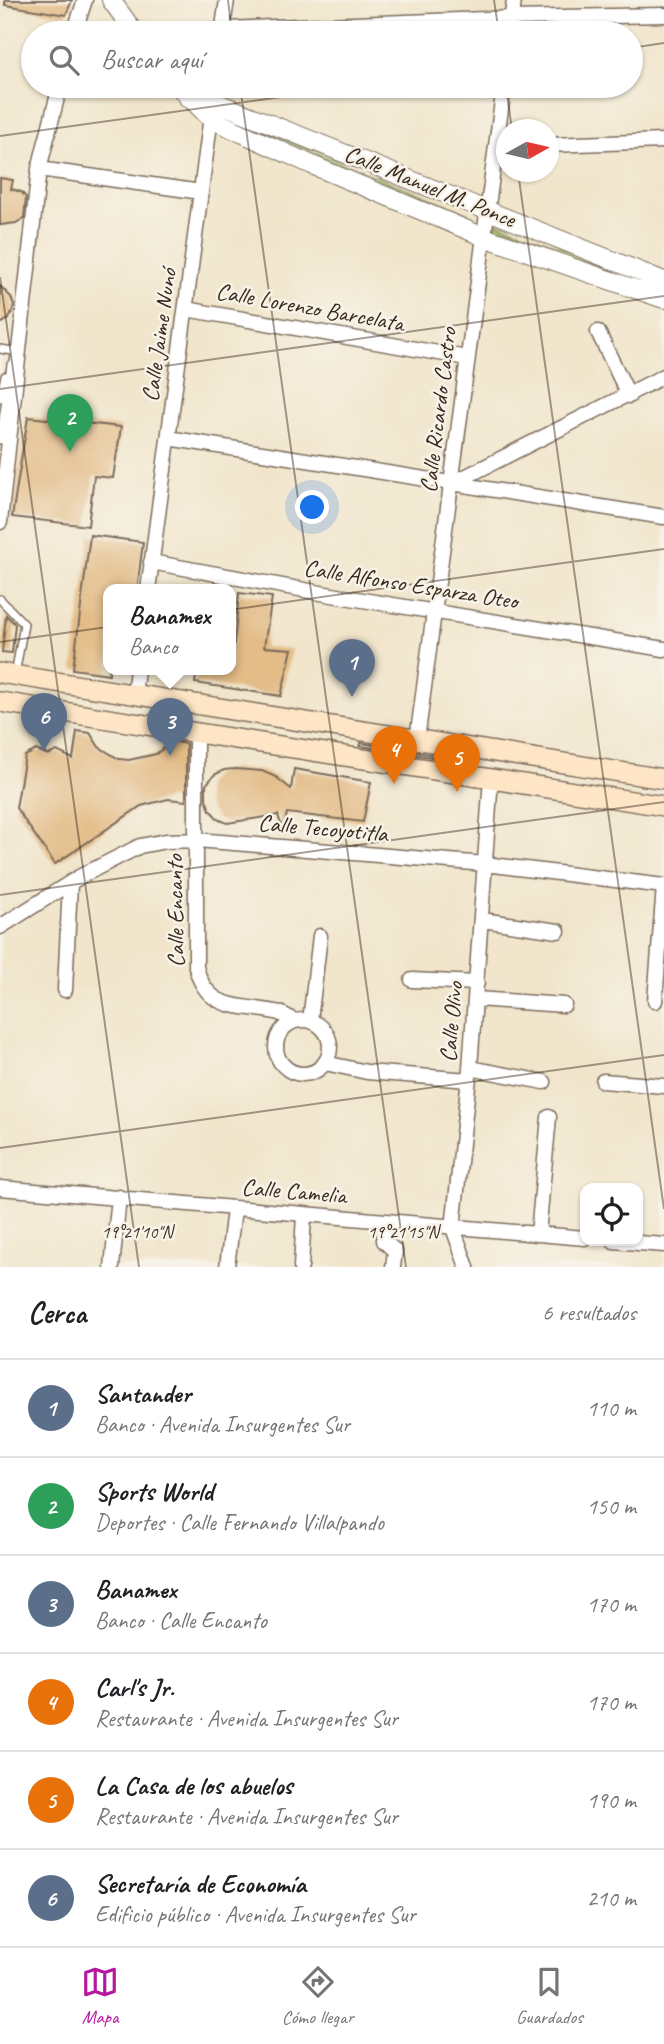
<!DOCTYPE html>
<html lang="es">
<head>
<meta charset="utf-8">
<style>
  body { margin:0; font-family:Caveat,sans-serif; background:#f6f6f6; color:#202124 }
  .controls { position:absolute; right:21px; bottom:21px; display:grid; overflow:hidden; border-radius:14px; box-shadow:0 2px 5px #0004 }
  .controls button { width:63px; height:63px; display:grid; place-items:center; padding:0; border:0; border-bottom:2px solid #e0e0e0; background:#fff; color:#202124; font:35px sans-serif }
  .compass { position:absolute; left:496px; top:119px; width:63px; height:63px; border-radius:50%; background:#fff; box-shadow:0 2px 5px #0004; rotate:82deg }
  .you { position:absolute; left:313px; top:508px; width:24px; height:24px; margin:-18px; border:5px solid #fff; border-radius:50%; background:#1a73e8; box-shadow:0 0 0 10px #1a73e833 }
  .badge { display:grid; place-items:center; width:46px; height:46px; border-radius:50%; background:#b5179e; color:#fff; font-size:23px; font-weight:700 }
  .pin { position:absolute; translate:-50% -58px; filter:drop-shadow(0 2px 4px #0008) }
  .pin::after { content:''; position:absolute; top:37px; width:24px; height:21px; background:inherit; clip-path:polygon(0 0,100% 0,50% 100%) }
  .popup { position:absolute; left:103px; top:584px; width:133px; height:91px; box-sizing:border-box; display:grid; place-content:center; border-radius:14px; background:#fff; filter:drop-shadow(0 2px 5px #0005); font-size:23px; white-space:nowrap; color:#757577 }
  .popup b { font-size:26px; color:#202124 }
  .popup::after { content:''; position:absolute; left:50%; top:100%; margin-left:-14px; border:14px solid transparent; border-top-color:#fff }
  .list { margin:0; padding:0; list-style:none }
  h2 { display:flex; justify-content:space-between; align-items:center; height:91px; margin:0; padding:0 28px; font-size:30px }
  h2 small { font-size:23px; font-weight:400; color:#757577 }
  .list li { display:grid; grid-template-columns:46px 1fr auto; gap:21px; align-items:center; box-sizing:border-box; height:98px; padding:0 28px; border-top:2px solid #e0e0e0 }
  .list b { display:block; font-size:26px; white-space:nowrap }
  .list p { margin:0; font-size:23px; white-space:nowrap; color:#757577 }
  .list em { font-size:23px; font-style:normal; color:#757577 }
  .icon { flex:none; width:38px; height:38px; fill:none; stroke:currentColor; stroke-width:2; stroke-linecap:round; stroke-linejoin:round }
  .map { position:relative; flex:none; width:664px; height:1267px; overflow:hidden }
  .search { position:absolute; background:#fff; box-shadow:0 2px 5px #0004; left:21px; right:21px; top:21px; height:77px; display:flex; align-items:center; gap:18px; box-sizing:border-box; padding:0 24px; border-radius:38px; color:#757577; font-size:26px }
  .sheet { height:679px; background:#fff }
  nav { display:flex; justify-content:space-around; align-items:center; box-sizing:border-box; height:98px; border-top:2px solid #e0e0e0; background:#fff; font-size:19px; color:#757577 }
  nav a { display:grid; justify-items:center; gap:4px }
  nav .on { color:#b5179e }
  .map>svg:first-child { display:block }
  .grass { fill:url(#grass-tufts); stroke:#757a48; stroke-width:2 }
  .building { fill:#e3bc87 }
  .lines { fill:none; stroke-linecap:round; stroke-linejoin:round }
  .service-casing { stroke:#7b6b5b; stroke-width:10 }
  .minor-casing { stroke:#7b6b5b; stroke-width:17 }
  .tertiary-casing { stroke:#7b6b5b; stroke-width:20 }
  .secondary-casing { stroke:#7b6b5b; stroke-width:22 }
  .service { stroke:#fff; stroke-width:7 }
  .minor { stroke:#fff; stroke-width:14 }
  .tertiary { stroke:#fff; stroke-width:18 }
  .secondary { stroke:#fde5c5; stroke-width:19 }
  .ticks { fill:none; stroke:#3b2a1e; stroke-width:2; stroke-opacity:0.45 }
  .labels { text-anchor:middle; stroke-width:5; stroke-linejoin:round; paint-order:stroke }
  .street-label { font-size:24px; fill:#3b2a1e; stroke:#f7f3e8 }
  .ticks-label { font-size:18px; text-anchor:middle; fill:#3b2a1e; stroke:#f7f3e8; stroke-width:5; stroke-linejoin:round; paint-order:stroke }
</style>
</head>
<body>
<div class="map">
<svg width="664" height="1267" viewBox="0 0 664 1267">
  <defs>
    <pattern id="grass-tufts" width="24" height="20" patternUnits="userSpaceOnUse" patternTransform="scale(1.75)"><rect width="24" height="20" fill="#afca71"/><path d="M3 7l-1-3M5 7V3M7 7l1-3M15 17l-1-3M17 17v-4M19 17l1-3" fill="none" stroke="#90a45c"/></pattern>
  </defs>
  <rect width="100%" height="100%" fill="#f7f3e8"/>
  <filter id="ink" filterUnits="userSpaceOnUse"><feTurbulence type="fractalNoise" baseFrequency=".0143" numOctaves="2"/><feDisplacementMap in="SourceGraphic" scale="14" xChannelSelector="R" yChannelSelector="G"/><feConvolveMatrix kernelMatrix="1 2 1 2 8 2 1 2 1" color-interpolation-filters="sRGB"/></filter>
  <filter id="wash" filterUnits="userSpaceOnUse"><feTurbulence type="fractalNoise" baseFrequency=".00686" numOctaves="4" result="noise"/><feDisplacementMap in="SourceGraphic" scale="28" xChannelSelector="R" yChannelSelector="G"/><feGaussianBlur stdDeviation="1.57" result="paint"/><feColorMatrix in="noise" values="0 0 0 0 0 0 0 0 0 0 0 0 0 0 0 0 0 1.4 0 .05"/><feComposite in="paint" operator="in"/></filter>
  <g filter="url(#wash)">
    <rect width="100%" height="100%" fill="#f1e5cb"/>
    <path class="grass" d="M 226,116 L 467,213 L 465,224 L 262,136 Z
      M 495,222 L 664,285 L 664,290 L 494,234 Z"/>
    <g id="blocks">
      <path class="building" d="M 5,0 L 72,0 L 66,15 L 5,5 Z
        M 0,178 L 13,180 L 11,189 L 21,192 L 26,197 L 24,218 L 16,223 L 0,225 Z
        M 0,286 L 11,297 L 14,306 L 9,319 L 0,324 Z
        M 28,417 L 121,427 L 113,478 L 94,476 L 88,526 L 12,517 Z
        M 90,535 L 143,542 L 137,590 L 109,590 L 109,674 L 73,669 Z
        M 239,593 L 272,597 L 264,647 L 292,649 L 281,696 L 195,683 L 197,670 L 231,670 L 231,644 L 234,644 Z
        M 6,615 L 15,624 L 12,653 L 2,652 Z
        M 77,731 L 90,733 L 99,747 L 119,759 L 129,760 L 156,754 L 172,741 L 186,744 L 186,801 L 168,799 L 141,806 L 55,864 L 16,808 L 25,756 L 36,750 L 48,755 L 57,751 L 73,759 Z
        M 361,743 L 478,762 L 477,764 L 360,746 Z
        M 235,769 L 262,771 L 276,777 L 291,789 L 294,769 L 371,782 L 363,822 L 287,813 L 283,831 L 278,815 L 227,823 L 218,819 L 210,810 L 206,799 L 206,785 L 214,775 L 224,770 Z"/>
    </g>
  </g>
  <g filter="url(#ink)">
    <use href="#blocks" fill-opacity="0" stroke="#7b6b5b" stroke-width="2"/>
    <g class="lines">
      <g class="service-casing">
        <path id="service" d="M 0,349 L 20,352
          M 0,398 L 5,376
          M 0,440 L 11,365
          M 0,599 L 24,624 L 15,675"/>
      </g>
      <g class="minor-casing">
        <path id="minor" d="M 223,29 L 512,18 L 664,15
          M 74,33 L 85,0
          M 222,33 L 227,0
          M 510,33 L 514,0
          M 548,145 L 664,141
          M 39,169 L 201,192
          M 186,309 L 467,358
          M 598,332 L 629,396
          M 168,438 L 664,517
          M 451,484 L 664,376
          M 0,522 L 39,169 L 60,86
          M 151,562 L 332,595 L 664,649
          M 148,590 L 215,86
          M 134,695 L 137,670
          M 196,732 L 196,967 C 207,1012 239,1004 275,1012 C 282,1013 289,1018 295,1021
          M 417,740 L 504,86
          M 482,920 L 558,931
          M 0,927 L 81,876 L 140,846 L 166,841 L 197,840 L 485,864 L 664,886 L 655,1001
          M 412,980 L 477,983
          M 65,990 L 70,883
          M 476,999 L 564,1005
          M276 1047a27 27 0 1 1 54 0a27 27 0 1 1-54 0Z
          M 310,1021 L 320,936
          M 325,1063 L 367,1072 L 469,1080
          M 470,1068 L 544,1082
          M 603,1081 L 664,1086
          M 0,1188 L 585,1238
          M 384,1221 L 384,1241 L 395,1251 L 393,1267
          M 538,1234 L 549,1117
          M 614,1241 L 664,1245
          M 112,1267 L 119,1197
          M 227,1267 L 234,1209
          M 301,1267 L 304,1215
          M 467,1267 L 453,1228 L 470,1068 L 491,778"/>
      </g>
      <g class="tertiary-casing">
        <path id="tertiary" d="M 111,0 L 135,33
          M 178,86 L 211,119 L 312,165 L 484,237 L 664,299
          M 188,98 L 213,101 L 664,281"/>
      </g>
      <g class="secondary-casing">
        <path id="secondary" d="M 0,673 L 664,779
          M 0,702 L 664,806"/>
      </g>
      <use href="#service" class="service"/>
      <use href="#minor" class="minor"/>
      <use href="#tertiary" class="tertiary"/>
      <use href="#secondary" class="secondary"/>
    </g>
  </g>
  <path class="ticks" d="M 228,0 L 232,33M 494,0 L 499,33M 631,48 L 664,43M 240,86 L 406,1267M 506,86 L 512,130M 0,136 L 360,86M 518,172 L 664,1209M 0,277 L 139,1267M 0,389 L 664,296M 0,642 L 664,549M 0,895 L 664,802M 0,1148 L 664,1055"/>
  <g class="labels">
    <g class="street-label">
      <text transform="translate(430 186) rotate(22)" y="8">Calle Manuel M. Ponce</text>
      <text transform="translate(310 307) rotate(10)" y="8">Calle Lorenzo Barcelata</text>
      <text transform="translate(159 335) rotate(-82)" y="8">Calle Jaime Nunó</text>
      <text transform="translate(438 410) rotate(-83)" y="8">Calle Ricardo Castro</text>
      <text transform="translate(411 584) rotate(9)" y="8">Calle Alfonso Esparza Oteo</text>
      <text transform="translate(323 828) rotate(5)" y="8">Calle Tecoyotitla</text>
      <text transform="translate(175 911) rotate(-91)" y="8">Calle Encanto</text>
      <text transform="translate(451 1022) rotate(-85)" y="8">Calle Olivo</text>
      <text transform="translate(294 1191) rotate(5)" y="8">Calle Camelia</text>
    </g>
  </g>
  <g class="ticks-label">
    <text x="137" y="1238">19°21'10"N</text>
    <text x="403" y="1238">19°21'15"N</text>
  </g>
</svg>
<div class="controls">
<button><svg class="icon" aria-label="locate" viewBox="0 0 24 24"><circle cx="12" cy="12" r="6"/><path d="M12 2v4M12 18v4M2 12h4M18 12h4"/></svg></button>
</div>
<svg class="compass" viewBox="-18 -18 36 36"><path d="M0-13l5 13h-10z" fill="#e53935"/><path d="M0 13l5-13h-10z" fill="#757577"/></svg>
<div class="you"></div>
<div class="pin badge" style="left:352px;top:697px;background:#5c6f8a">1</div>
<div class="pin badge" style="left:70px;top:452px;background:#2e9e5b">2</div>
<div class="pin badge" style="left:170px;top:756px;background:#5c6f8a">3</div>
<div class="popup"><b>Banamex</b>Banco</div>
<div class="pin badge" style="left:394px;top:784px;background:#e8710a">4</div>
<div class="pin badge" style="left:457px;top:792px;background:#e8710a">5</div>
<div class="pin badge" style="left:44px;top:751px;background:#5c6f8a">6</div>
<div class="search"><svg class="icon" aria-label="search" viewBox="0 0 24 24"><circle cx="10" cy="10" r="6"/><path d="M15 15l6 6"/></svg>Buscar aquí</div>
</div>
<section class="sheet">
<h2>Cerca<small>6 resultados</small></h2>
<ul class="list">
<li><span class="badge" style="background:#5c6f8a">1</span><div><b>Santander</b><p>Banco · Avenida Insurgentes Sur</p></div><em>110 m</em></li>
<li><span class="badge" style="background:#2e9e5b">2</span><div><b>Sports World</b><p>Deportes · Calle Fernando Villalpando</p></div><em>150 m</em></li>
<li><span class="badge" style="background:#5c6f8a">3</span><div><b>Banamex</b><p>Banco · Calle Encanto</p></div><em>170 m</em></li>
<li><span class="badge" style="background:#e8710a">4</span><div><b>Carl's Jr.</b><p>Restaurante · Avenida Insurgentes Sur</p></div><em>170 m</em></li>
<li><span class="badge" style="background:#e8710a">5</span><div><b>La Casa de los abuelos</b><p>Restaurante · Avenida Insurgentes Sur</p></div><em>190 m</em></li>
<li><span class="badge" style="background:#5c6f8a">6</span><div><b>Secretaría de Economía</b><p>Edificio público · Avenida Insurgentes Sur</p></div><em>210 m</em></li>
</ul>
</section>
<nav>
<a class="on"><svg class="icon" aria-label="map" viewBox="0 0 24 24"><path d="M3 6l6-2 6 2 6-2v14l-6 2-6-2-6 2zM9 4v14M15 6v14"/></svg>Mapa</a>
<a><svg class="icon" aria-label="directions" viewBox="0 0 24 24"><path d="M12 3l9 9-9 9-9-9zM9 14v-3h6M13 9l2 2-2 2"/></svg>Cómo llegar</a>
<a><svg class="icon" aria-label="saved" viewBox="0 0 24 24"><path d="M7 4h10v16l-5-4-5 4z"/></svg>Guardados</a>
</nav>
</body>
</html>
